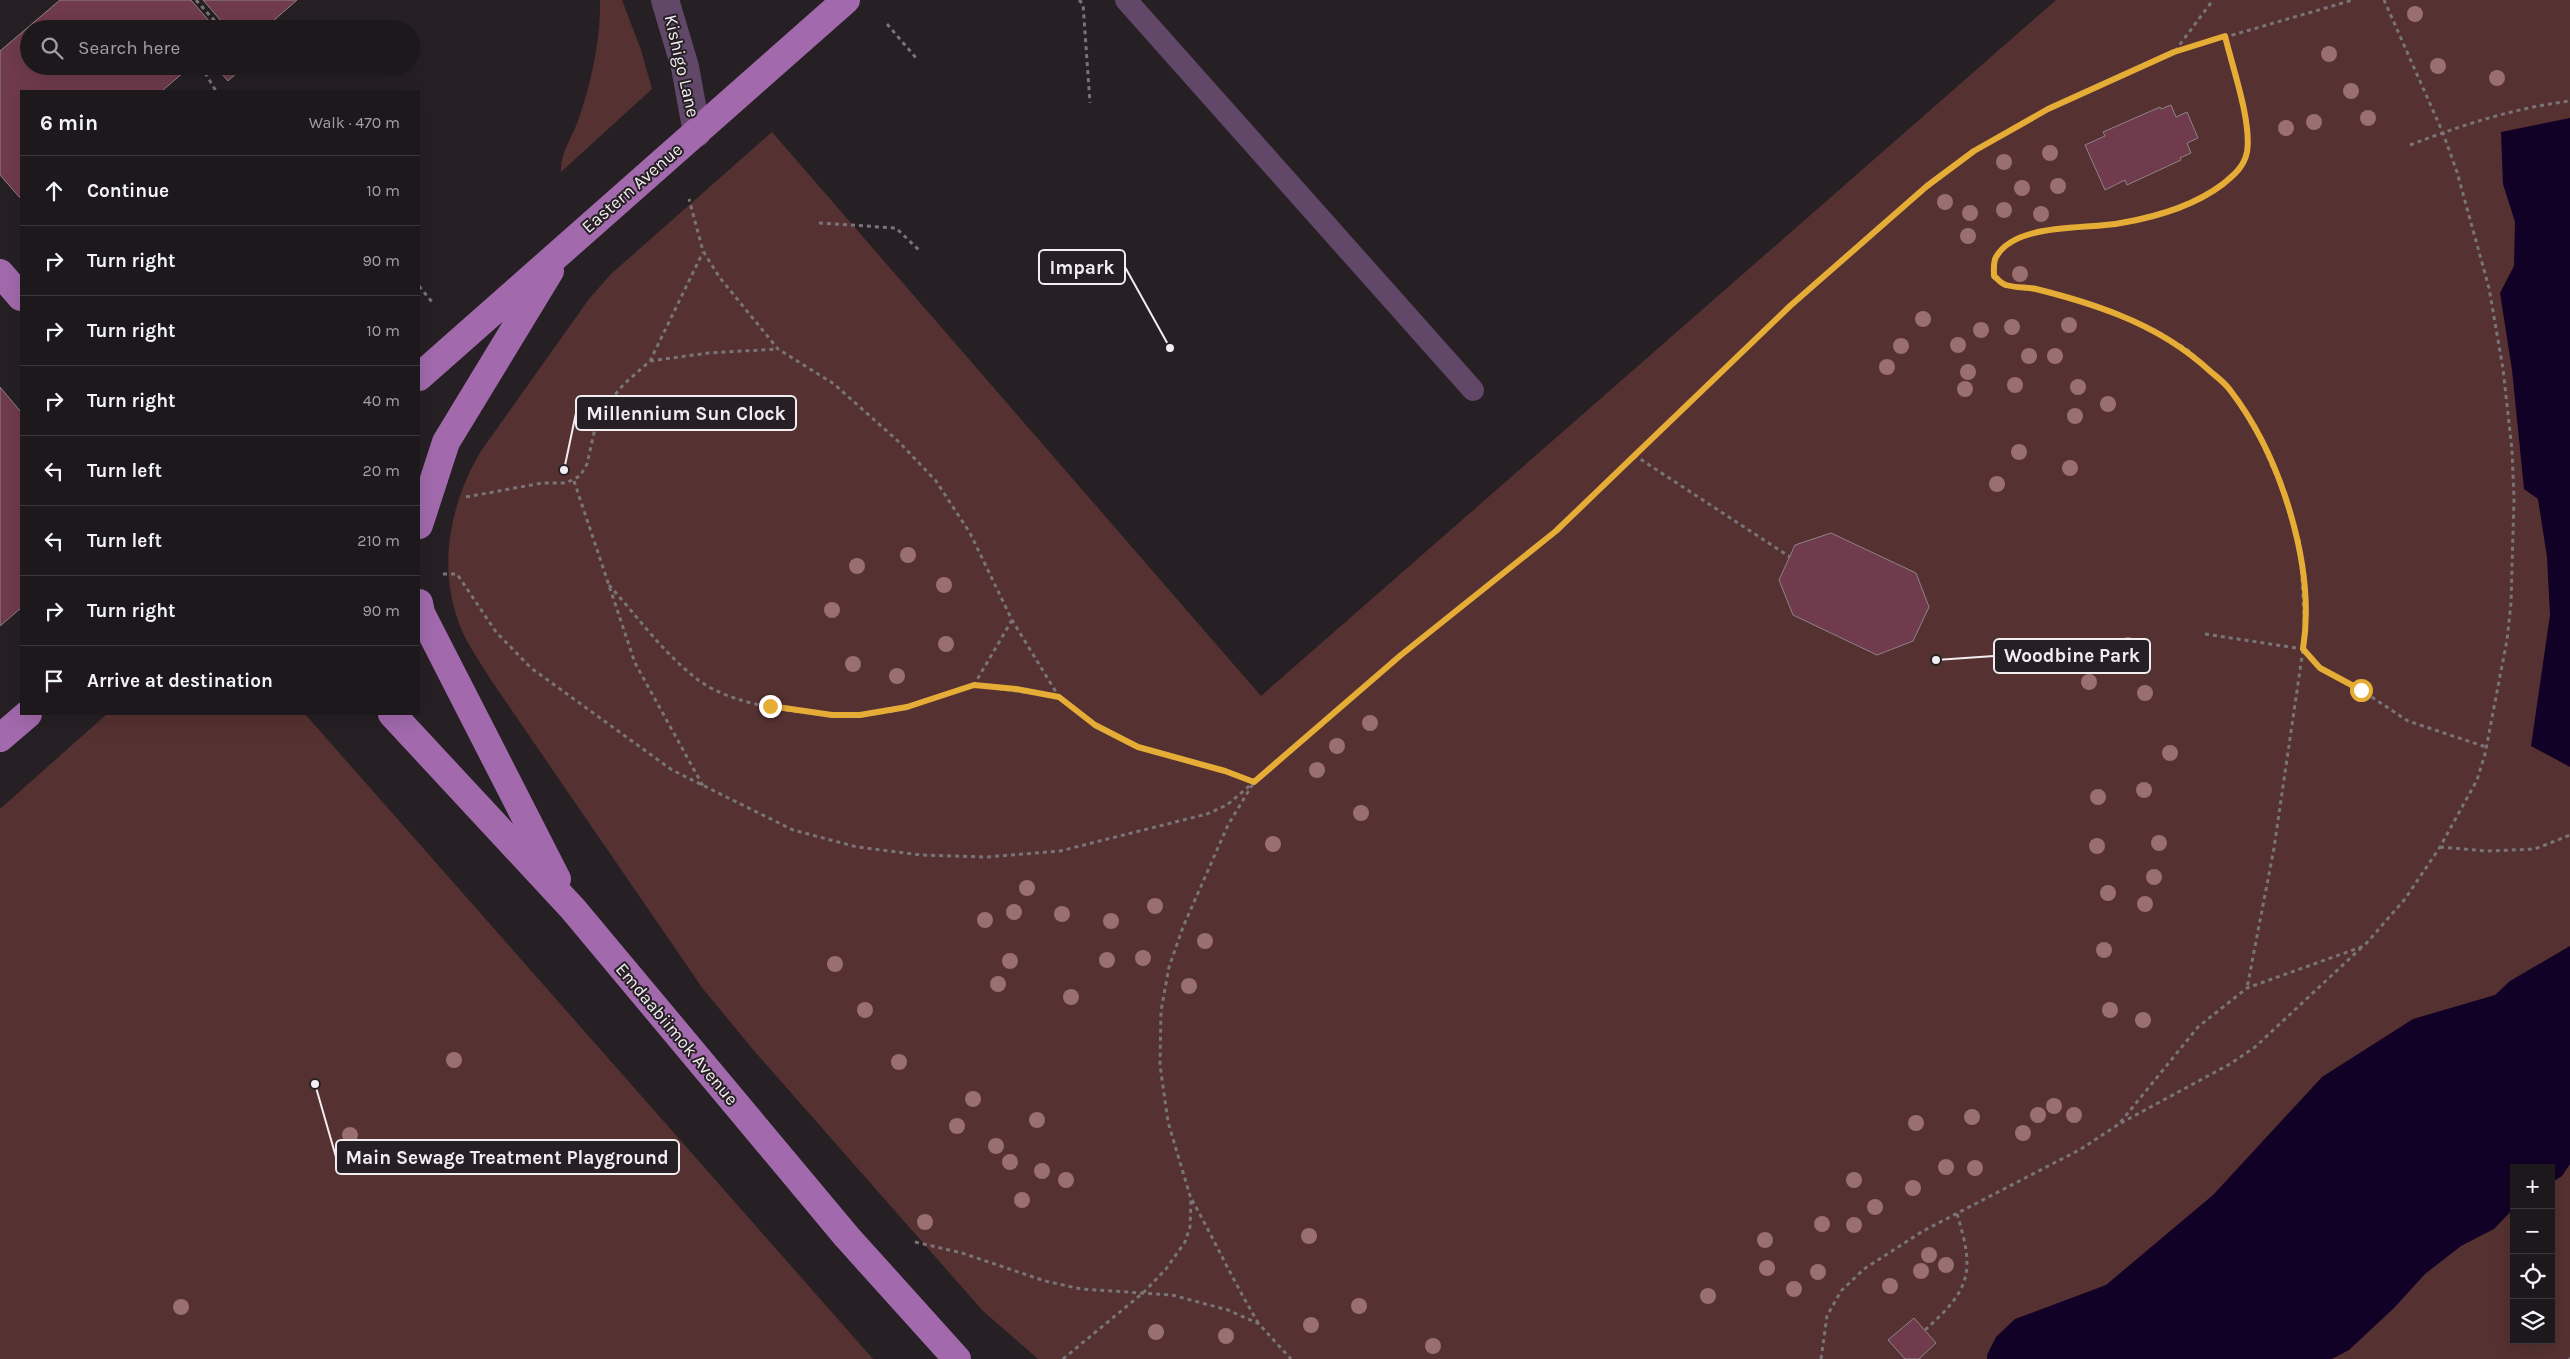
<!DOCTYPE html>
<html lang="en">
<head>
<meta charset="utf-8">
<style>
  body { margin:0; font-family:Karla,sans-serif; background:#252124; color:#f1f3f6 }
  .controls { position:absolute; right:15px; bottom:15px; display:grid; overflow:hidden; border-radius:0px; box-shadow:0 5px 20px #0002 }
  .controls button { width:45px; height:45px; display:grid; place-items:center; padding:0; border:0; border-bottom:1px solid #3a373a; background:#1c181b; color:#f1f3f6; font:25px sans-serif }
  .stop { position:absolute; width:15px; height:15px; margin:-11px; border:4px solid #e6ad36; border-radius:50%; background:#fff }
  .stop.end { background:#e6ad36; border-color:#fff; box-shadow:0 1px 5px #0008 }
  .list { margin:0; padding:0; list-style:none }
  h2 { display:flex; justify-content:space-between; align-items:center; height:65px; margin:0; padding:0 20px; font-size:21px }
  h2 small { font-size:16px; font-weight:400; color:#a0a0a3 }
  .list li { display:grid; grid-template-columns:32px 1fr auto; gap:15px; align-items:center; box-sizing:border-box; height:70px; padding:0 20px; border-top:1px solid #3a373a }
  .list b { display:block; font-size:19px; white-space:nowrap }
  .list em { font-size:16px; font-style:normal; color:#a0a0a3 }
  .icon { flex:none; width:28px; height:28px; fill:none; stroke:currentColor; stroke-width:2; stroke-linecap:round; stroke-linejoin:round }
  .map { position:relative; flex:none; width:2570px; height:1359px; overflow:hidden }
  .search { position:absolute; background:#1c181b; box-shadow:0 5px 20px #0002; left:20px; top:20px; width:400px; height:55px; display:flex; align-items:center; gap:12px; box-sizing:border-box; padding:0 18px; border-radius:28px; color:#a0a0a3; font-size:19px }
  .panel { position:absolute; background:#1c181b; box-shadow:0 5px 20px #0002; left:20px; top:90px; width:400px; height:625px; border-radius:0px }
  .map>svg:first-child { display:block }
  .green { fill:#563131; fill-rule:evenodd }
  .water { fill:#120126 }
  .building { fill:#703b4c; stroke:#8d8486 }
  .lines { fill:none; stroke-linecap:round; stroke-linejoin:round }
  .path { stroke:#797477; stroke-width:3; stroke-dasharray:4 4; stroke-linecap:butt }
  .service { stroke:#624868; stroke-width:22 }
  .minor { stroke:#624868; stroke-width:28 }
  .primary { stroke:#a26aad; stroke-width:28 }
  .tree { fill:#996f6f }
  .route { stroke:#e6ad36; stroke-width:6 }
  .labels { text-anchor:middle; stroke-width:4; stroke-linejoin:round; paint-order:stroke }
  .street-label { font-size:18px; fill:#f2edf0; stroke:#262024 }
  .leader { fill:none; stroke:#f2edf0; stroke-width:2 }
  .callout-dot { fill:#f2edf0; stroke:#262024; stroke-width:2 }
  .callout { fill:#262024; stroke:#f2edf0; stroke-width:2 }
  .callout-label { font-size:19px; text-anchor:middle; font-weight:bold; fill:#f2edf0 }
</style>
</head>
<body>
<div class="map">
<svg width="2570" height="1359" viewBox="0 0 2570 1359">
  <rect width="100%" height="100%" fill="#262024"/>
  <path class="green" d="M 600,0 L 622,0 L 641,50 L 652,89 L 561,172 C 560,154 572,137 578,121 C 591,84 601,39 600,0 Z
    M 2056,0 L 2570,0 L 2570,1359 L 1038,1359 L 983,1311 L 756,1053 L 703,989 L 491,680 C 483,667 474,654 467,641 C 435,580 447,508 481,451 L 589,299 L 611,274 L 772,132 L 1261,696 ZM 2514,1168 L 2551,1168 L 2551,1340 L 2514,1340 Z
    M 107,714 L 305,714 L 873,1359 L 0,1359 L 0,809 Z"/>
  <path class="water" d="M 2570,118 L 2570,767 L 2531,746 L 2550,615 L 2547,557 L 2538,499 L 2524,489 L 2512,370 L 2500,293 L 2514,266 L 2515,222 L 2503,184 L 2501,132 Z
    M 2570,946 L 2570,1164 L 2562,1176 L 2551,1183 L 2551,1168 L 2514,1168 L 2514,1208 L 2494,1229 L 2461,1246 L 2425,1274 L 2394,1308 L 2349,1350 L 2332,1359 L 1987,1359 L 1987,1355 L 1996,1337 L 2015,1319 L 2106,1285 L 2213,1195 L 2322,1077 L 2413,1019 L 2495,995 L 2510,981 Z"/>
  <path class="building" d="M 60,0 L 191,0 L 216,29 L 29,29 L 29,66 L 191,66 L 162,91 L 21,91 L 21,199 L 0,175 L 0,51 Z
    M 203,0 L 297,0 L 264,29 L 228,29 Z
    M 215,66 L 235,66 L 239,71 L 228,81 Z
    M 2171,105 L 2176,117 L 2187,112 L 2198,138 L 2187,143 L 2191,153 L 2180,158 L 2181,160 L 2127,185 L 2125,180 L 2105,190 L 2085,145 L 2105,136 L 2103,132 L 2160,107 L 2161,109 Z
    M 0,387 L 21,412 L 21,608 L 0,626 Z
    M 1831,533 L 1916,573 L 1929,607 L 1913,641 L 1877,655 L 1793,615 L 1779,580 L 1795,545 Z
    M 1914,1318 L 1936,1343 L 1919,1359 L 1905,1359 L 1888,1340 Z"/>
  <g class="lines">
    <path class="path" d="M 196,0 L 222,29
      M 1079,0 L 1083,4 L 1090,103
      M 887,24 L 917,59
      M 2225,36 C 2232,66 2252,122 2247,152 C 2244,167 2234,175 2223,184 C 2194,206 2156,217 2121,223 C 2086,230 2016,221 1996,257 C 1993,262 1994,271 1994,276 L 2004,285 L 2034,289 L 2080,300 L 2119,314 L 2155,330 L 2188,350 L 2230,389 L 2260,439 L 2285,496 L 2300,543 L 2305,636 L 2274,848 L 2247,988
      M 2175,51 L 2213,0
      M 201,66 L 216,91
      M 269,66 L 273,67
      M 2410,145 C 2462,125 2514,108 2570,101
      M 819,223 L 896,228 L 921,252
      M 419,286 L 432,302
      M 650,361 L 708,353 L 778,349
      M 1634,455 L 1790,557
      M 574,481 L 635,663 L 703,786
      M 466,497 L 542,483 L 566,483 L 580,476 L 587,464 L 598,415 L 624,384 L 650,361 L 703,252
      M 443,574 L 457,574 L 496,632 L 531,668 L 672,770 L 793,830 L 857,847 L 922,855 L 987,857 L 1060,851 L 1207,814 L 1227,805 L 1254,782 L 1225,771 L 1138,747 L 1095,725 L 1059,697 L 1012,620 L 970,533 L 936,481 L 899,442 L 834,384 L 778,349 L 720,278 L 703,251 L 689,199
      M 609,585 C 637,616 663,653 697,679 C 736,710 831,719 880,713 C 912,709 944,695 974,685 L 1012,620
      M 2205,634 L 2303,649 L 2320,668 L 2361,690 L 2408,721 L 2486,747
      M 974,685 L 1058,697
      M 2440,847 L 2487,851 L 2535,849 L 2570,835
      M 2121,1123 L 2230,1064 L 2255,1047 L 2361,948
      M 1192,1200 C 1215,1241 1234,1283 1259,1324
      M 915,1242 L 962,1253 L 1045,1281 L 1081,1289 L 1172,1295 L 1228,1310 L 1259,1324 L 1291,1359
      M 1925,1330 C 1971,1289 1975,1272 1957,1214
      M 1063,1359 L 1144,1292 L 1166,1269 L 1185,1242 L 1190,1227 L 1191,1199 L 1168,1122 L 1160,1065 L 1161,1011 L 1169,967 L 1183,927 L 1228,825 L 1254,782 L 1401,655 L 1556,531 L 1790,306 L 1879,226 L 1974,151 L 2048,109 L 2174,52 L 2353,0
      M 1821,1359 L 1827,1316 L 1841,1291 L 1864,1269 L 1923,1231 L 2081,1149 L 2119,1124 L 2198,1027 L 2247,988 L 2364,946 L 2405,899 L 2440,847 L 2477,780 L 2485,754 L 2507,640 L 2511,603 L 2514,499 L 2512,450 L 2503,369 L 2489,288 L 2457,172 L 2443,133 L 2384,0
      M 2569,1359 L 2570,1358"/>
    <path class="service" d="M 1126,0 L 1473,390"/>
    <path class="minor" d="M 665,0 L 685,67 L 697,133"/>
    <path class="primary" d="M 0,273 L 21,297
      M 419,377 L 846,0
      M 419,525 L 446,442 L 550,271
      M 419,603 L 421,613 L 557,879
      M 392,714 L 573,909 L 847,1237 L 957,1359
      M 0,738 L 28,714"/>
  </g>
  <g class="tree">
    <circle cx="2415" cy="14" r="8"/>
    <circle cx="2329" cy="54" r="8"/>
    <circle cx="2438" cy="66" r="8"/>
    <circle cx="2497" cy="78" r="8"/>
    <circle cx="2351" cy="91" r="8"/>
    <circle cx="2368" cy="118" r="8"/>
    <circle cx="2314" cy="122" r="8"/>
    <circle cx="2286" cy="128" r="8"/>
    <circle cx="2050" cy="153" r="8"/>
    <circle cx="2004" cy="162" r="8"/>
    <circle cx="2058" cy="186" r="8"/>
    <circle cx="2022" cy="188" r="8"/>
    <circle cx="1945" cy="202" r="8"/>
    <circle cx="2004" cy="210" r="8"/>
    <circle cx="1970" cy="213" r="8"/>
    <circle cx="2041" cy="214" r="8"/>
    <circle cx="1968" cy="236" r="8"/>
    <circle cx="2020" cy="274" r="8"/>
    <circle cx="1923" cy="319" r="8"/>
    <circle cx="2069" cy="325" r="8"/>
    <circle cx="2012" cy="327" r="8"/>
    <circle cx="1981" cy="330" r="8"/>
    <circle cx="1958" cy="345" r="8"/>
    <circle cx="1901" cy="346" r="8"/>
    <circle cx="2029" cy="356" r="8"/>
    <circle cx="2055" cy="356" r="8"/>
    <circle cx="1887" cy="367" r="8"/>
    <circle cx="1968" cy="372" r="8"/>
    <circle cx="2015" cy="385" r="8"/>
    <circle cx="2078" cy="387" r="8"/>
    <circle cx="1965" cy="389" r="8"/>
    <circle cx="2108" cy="404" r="8"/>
    <circle cx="2075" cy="416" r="8"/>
    <circle cx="2019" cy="452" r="8"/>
    <circle cx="2070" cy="468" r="8"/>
    <circle cx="1997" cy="484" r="8"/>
    <circle cx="908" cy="555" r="8"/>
    <circle cx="857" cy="566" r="8"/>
    <circle cx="944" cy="585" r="8"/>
    <circle cx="832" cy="610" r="8"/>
    <circle cx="946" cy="644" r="8"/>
    <circle cx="2128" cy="645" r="8"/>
    <circle cx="853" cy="664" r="8"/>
    <circle cx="897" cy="676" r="8"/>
    <circle cx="2089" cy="682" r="8"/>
    <circle cx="2145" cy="693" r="8"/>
    <circle cx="1370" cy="723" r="8"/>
    <circle cx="1337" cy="746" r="8"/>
    <circle cx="2170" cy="753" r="8"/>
    <circle cx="1317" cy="770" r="8"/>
    <circle cx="2144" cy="790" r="8"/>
    <circle cx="2098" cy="797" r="8"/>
    <circle cx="1361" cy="813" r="8"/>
    <circle cx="2159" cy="843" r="8"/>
    <circle cx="1273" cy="844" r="8"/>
    <circle cx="2097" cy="846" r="8"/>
    <circle cx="2154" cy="877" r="8"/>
    <circle cx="1027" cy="888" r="8"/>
    <circle cx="2108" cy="893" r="8"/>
    <circle cx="2145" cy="904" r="8"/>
    <circle cx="1155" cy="906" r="8"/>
    <circle cx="1014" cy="912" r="8"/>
    <circle cx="1062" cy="914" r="8"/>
    <circle cx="985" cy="920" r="8"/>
    <circle cx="1111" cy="921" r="8"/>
    <circle cx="1205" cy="941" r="8"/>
    <circle cx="2104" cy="950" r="8"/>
    <circle cx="1143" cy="958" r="8"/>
    <circle cx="1107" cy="960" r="8"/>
    <circle cx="1010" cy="961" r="8"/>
    <circle cx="835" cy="964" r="8"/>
    <circle cx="998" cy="984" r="8"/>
    <circle cx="1189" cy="986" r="8"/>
    <circle cx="1071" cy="997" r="8"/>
    <circle cx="865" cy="1010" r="8"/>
    <circle cx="2110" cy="1010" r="8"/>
    <circle cx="2143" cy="1020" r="8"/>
    <circle cx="454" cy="1060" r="8"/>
    <circle cx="899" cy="1062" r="8"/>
    <circle cx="973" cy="1099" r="8"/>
    <circle cx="2054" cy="1106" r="8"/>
    <circle cx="2038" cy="1115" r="8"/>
    <circle cx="2074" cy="1115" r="8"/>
    <circle cx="1972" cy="1117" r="8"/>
    <circle cx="1037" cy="1120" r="8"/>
    <circle cx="1916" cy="1123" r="8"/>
    <circle cx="957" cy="1126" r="8"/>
    <circle cx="2023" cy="1133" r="8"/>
    <circle cx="350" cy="1135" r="8"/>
    <circle cx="996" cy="1146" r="8"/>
    <circle cx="1010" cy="1162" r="8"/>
    <circle cx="1946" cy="1167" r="8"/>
    <circle cx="1975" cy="1168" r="8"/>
    <circle cx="1042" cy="1171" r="8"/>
    <circle cx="1066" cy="1180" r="8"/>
    <circle cx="1854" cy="1180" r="8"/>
    <circle cx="1913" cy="1188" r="8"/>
    <circle cx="1022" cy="1200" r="8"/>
    <circle cx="1875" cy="1207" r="8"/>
    <circle cx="925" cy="1222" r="8"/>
    <circle cx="1822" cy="1224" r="8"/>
    <circle cx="1854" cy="1225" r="8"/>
    <circle cx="1309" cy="1236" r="8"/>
    <circle cx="1765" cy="1240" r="8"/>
    <circle cx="1929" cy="1255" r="8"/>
    <circle cx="1946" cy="1265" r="8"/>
    <circle cx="1767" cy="1268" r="8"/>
    <circle cx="1921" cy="1271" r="8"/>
    <circle cx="1818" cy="1272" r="8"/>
    <circle cx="1890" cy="1286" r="8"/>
    <circle cx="1794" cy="1289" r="8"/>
    <circle cx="1708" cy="1296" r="8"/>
    <circle cx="1359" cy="1306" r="8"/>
    <circle cx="181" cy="1307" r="8"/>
    <circle cx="1311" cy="1325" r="8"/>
    <circle cx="1156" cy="1332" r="8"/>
    <circle cx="1226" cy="1336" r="8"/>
    <circle cx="1433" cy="1346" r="8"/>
  </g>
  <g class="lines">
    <path class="route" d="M 770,706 L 832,715 L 860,715 L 907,707 L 974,685 L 1016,689 L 1059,697 L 1095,725 L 1138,747 L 1225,771 L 1254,782 L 1401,655 L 1556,531 L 1790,306 L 1927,186 L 1974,151 L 2048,109 L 2174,52 L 2225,36 C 2232,66 2252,122 2247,152 C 2244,167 2234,175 2223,184 C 2194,206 2156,217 2121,223 C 2086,230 2016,222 1996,257 C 1993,262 1994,271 1994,276 C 1998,279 2001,284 2006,285 C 2016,288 2026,287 2036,289 C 2064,296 2092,304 2119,315 C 2154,329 2183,346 2211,372 C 2217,377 2225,383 2230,390 C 2281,456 2316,567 2303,649 L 2320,668 L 2361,690"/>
  </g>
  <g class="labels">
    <g class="street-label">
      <text transform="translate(682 66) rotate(77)" y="6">Kishigo Lane</text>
      <text transform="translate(632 188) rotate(-41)" y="6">Eastern Avenue</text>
      <text transform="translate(677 1034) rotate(50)" y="6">Emdaabiimok Avenue</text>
    </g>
  </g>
  <path class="leader" d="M1170 348L1125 267M564 470L576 413M1936 660L1994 656M315 1084L336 1157"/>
  <g class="callout-dot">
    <circle cx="1170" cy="348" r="5"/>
    <circle cx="564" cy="470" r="5"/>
    <circle cx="1936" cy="660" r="5"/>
    <circle cx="315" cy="1084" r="5"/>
  </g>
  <g class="callout">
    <rect x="1039" y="250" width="86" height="34" rx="5"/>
    <rect x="576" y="396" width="220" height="34" rx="5"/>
    <rect x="1994" y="639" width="156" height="34" rx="5"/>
    <rect x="336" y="1140" width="343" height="34" rx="5"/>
  </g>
  <g class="callout-label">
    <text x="1082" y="274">Impark</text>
    <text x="686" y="420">Millennium Sun Clock</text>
    <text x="2072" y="662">Woodbine Park</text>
    <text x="507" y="1164">Main Sewage Treatment Playground</text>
  </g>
</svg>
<div class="controls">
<button>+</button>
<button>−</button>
<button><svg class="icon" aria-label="locate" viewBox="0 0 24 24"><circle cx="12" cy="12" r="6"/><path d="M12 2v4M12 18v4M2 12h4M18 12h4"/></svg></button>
<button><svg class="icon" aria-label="layers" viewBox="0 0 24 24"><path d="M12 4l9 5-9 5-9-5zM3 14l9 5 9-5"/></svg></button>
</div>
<div class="stop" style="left:2361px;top:690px"></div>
<div class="stop end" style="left:770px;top:706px"></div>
<div class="search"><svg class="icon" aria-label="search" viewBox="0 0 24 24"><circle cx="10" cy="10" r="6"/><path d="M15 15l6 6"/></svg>Search here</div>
<section class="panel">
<h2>6 min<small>Walk · 470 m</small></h2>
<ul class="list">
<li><svg class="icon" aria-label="ahead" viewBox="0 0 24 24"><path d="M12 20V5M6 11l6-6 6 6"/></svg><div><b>Continue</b></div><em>10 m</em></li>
<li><svg class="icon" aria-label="right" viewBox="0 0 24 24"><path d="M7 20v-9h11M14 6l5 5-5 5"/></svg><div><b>Turn right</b></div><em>90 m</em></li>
<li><svg class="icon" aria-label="right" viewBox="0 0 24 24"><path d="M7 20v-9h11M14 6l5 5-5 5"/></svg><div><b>Turn right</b></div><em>10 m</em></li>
<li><svg class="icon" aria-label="right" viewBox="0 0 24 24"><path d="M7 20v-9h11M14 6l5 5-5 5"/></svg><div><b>Turn right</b></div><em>40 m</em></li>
<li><svg class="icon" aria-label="left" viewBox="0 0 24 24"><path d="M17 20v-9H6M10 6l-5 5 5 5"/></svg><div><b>Turn left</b></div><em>20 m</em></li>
<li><svg class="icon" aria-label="left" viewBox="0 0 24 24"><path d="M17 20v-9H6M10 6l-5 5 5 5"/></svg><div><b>Turn left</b></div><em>210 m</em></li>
<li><svg class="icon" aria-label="right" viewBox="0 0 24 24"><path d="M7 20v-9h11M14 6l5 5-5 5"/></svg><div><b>Turn right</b></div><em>90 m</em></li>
<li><svg class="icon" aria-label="arrive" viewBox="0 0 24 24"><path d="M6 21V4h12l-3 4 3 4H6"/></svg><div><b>Arrive at destination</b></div></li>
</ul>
</section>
</div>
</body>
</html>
